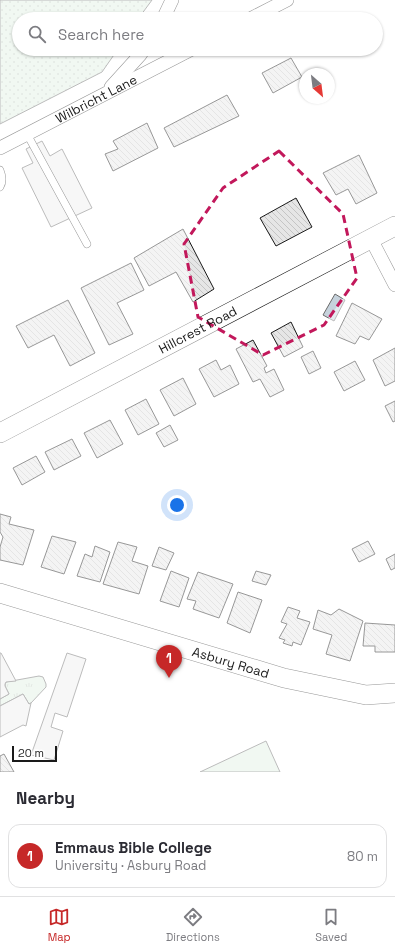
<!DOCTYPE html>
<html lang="en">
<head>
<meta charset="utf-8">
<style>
  body { margin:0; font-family:"Space Grotesk",sans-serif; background:#f7f7f7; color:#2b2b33 }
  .compass { position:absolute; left:299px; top:68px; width:36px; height:36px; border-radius:50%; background:#fff; box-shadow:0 1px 3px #0004; rotate:152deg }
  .scale { position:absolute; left:12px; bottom:10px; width:45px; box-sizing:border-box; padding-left:4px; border:2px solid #1a1a1a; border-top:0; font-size:11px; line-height:14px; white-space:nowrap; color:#1a1a1a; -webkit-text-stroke:3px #fff; paint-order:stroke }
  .you { position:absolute; left:177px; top:505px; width:14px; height:14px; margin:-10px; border:3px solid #fff; border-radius:50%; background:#1a73e8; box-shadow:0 0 0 6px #1a73e833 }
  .badge { display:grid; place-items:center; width:26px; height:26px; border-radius:50%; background:#c62828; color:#fff; font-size:13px; font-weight:700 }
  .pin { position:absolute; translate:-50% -33px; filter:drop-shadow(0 1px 2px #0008) }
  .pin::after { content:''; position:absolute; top:21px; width:14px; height:12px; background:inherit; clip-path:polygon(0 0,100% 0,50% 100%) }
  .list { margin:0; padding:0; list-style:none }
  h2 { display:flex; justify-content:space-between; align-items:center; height:52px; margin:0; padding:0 16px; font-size:17px }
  h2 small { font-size:13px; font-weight:400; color:#7c7c81 }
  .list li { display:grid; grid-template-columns:26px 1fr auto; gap:12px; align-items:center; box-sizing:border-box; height:64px; margin:0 8px 8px; padding:0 8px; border:1px solid #e1e1e2; border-radius:12px }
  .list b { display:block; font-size:15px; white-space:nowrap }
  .list p { margin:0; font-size:13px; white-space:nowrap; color:#7c7c81 }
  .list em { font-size:13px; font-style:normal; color:#7c7c81 }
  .icon { flex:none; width:22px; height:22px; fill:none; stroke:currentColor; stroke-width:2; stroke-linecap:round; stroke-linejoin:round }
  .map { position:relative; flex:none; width:395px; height:772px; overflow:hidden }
  .search { position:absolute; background:#fff; box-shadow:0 1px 3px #0004; left:12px; right:12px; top:12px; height:44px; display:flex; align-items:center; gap:10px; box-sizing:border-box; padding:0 14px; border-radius:22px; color:#7c7c81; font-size:15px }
  .sheet { height:124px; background:#fff }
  nav { display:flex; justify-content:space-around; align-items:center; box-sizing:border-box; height:56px; border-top:1px solid #e1e1e2; background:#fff; font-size:11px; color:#7c7c81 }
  nav a { display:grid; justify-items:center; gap:2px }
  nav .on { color:#c62828 }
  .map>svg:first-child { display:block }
  .grass { fill:url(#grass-tufts); stroke:#6a6a6a }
  .park { fill:url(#park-dots); stroke:#6a6a6a }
  .pitch { fill:#e0efe3; stroke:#6a6a6a }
  .parking { fill:#ededed; stroke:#6a6a6a }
  .water { fill:#c6d2dc; stroke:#6a6a6a }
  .building { fill:url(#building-back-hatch); stroke:#1a1a1a }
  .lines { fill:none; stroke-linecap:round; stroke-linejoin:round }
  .lane-casing { stroke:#1a1a1a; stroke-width:8 }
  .street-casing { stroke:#1a1a1a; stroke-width:14 }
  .secondary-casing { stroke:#1a1a1a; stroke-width:20 }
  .lane { stroke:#fff; stroke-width:7 }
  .street { stroke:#fff; stroke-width:13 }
  .secondary { stroke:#fff; stroke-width:19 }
  .marked { fill:none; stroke:#c2185b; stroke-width:3; stroke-dasharray:8 5; stroke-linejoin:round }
  .labels { text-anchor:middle; stroke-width:3; stroke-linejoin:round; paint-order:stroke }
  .street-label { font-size:13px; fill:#1a1a1a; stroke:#fff }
</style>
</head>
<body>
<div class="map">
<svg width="395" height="772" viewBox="0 0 395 772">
  <defs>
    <pattern id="grass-tufts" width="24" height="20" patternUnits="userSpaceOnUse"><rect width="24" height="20" fill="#e0efe3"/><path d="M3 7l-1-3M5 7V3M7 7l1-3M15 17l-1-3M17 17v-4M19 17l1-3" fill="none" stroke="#c0ccc2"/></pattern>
    <pattern id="park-dots" width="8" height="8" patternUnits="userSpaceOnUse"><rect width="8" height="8" fill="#e0efe3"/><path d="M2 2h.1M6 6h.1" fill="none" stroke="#c0ccc2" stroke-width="1.8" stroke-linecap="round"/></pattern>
    <pattern id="building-back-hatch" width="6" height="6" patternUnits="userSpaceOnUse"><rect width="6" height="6" fill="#e6e6e6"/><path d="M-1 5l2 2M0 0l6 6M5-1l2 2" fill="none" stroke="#c5c5c5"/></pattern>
  </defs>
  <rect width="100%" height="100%" fill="#fff"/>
  <path class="grass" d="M 39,676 L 43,677 L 46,684 L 46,687 L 31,703 L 29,704 L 23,694 L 0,706 L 0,699 L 9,694 L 5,686 L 5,684 L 6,682 Z"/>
  <path class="park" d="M 0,0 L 152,0 L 138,19 L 19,19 L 19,49 L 118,49 L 102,72 L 0,124 Z"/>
  <path class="pitch" d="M 266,741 L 280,772 L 200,772 Z"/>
  <path class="parking" d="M 42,141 L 50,156 L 62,149 L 92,208 L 51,227 L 22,168 L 33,163 L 26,149 Z
    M 0,653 L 1,653 L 16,681 L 6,682 L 5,684 L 5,686 L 9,694 L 0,699 Z
    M 67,653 L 86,659 L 67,717 L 55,713 L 51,727 L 63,731 L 54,760 L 31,755 Z
    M 23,694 L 29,704 L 31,703 L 26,726 L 23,725 L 0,737 L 0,706 Z"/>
  <path class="water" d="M 335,294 L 345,300 L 334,321 L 323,315 Z"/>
  <path class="building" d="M 291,58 L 302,77 L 273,93 L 262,73 Z
    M 227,95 L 239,116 L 174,147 L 164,128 Z
    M 147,123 L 158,148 L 113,171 L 105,154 L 118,149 L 113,141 Z
    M 359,155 L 377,193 L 356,204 L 348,189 L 336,195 L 323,173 Z
    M 296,198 L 312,227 L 276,246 L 260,218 Z
    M 183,229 L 214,289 L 193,302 L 176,272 L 149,286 L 134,258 Z
    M 131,263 L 144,290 L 117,303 L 133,334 L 109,345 L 81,288 Z
    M 68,300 L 95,353 L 70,366 L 54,335 L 28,348 L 16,326 Z
    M 352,303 L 382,319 L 369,340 L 360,336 L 355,344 L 336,336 Z
    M 291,322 L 303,347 L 284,357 L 271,333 Z
    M 253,340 L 267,366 L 264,368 L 266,373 L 274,369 L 284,390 L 270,397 L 260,379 L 253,382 L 236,349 Z
    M 395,348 L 395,381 L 385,386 L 373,360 Z
    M 313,351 L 321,368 L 309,374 L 301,357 Z
    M 216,360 L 221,370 L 230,365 L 239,384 L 214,397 L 199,369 Z
    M 355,361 L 365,380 L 344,391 L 334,372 Z
    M 183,378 L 196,404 L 174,416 L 160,390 Z
    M 146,399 L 159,424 L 138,435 L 125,410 Z
    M 395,401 L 395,421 L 393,422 L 385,406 Z
    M 110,420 L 123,444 L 97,458 L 84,433 Z
    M 170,425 L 178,440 L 164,447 L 156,433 Z
    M 72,439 L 81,456 L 54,470 L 45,452 Z
    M 36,456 L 45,472 L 22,485 L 13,468 Z
    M 0,514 L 11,517 L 9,524 L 34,530 L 23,565 L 0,560 L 0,547 L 3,537 L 0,532 Z
    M 52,536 L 76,542 L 64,574 L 41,567 Z
    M 368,541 L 375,554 L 359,562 L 352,549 Z
    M 118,542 L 137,547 L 132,561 L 148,566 L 139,594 L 103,584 Z
    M 95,546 L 110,552 L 100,582 L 77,576 L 85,554 L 92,557 Z
    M 159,547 L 174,553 L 166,570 L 152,566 Z
    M 395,554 L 395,568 L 391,570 L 386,559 Z
    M 171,571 L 189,578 L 179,607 L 160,601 Z
    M 256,571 L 271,575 L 266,585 L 252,581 Z
    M 198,572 L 233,584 L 219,618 L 193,609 L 196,601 L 187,599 Z
    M 238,592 L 262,600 L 250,633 L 227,623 Z
    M 288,607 L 300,611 L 297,618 L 310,622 L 301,645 L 293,642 L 292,646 L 283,643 L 285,640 L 279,638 L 287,624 L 281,622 Z
    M 339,609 L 363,621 L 350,661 L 326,654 L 332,635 L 313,629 L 318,610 L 331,615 Z
    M 365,623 L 395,625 L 395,652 L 375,652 L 375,646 L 363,646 Z
    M 4,754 L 14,772 L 0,772 L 0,756 Z"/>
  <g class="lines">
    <g class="lane-casing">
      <path id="lane" d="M 27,134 L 87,244
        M 0,170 C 2,175 3,182 0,187"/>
    </g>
    <g class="street-casing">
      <g id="street">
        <path d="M 163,19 L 172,0"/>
        <path d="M 250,19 L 287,0"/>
        <path d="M 111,87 L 140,55 L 144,49"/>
        <path id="s1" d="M 0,148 L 192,49"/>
        <path d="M 371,239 L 395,285"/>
      </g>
    </g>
    <g class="secondary-casing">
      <g id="secondary">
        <path id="s2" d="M 0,433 L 395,226"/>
        <path id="s3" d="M 0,593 L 284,678 L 366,695 L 395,693"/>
      </g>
    </g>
    <use href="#lane" class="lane"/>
    <use href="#street" class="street"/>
    <use href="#secondary" class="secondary"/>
  </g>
  <path d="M0 0H395V772H0ZM 279,151 L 343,214 L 357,278 L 324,325 L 263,355 L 198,317 L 184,244 L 223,188 Z" fill="#fff" fill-opacity=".55" fill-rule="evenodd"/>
  <path class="marked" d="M 279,151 L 343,214 L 357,278 L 324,325 L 263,355 L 198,317 L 184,244 L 223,188 Z"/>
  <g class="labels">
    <g class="street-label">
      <text dy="5" stroke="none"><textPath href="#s1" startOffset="108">Wilbricht Lane</textPath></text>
      <text dy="5" stroke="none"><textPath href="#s2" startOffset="223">Hillcrest Road</textPath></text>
      <text dy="5" stroke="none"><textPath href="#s3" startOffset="241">Asbury Road</textPath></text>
    </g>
  </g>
</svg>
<svg class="compass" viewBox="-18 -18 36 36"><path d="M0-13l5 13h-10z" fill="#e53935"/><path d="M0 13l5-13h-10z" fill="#7c7c81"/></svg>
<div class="scale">20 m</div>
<div class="you"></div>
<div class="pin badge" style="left:169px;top:678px">1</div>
<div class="search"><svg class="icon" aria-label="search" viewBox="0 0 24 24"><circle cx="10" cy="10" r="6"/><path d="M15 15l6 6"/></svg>Search here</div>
</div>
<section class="sheet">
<h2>Nearby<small></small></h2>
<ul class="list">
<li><span class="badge">1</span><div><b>Emmaus Bible College</b><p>University · Asbury Road</p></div><em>80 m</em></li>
</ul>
</section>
<nav>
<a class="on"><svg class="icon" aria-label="map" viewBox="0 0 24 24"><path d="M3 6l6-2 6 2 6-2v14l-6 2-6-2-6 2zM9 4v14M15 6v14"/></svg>Map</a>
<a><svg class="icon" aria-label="directions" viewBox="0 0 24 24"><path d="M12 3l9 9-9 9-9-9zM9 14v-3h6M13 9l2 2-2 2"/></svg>Directions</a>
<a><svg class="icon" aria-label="saved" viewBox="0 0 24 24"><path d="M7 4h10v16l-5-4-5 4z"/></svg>Saved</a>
</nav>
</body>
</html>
